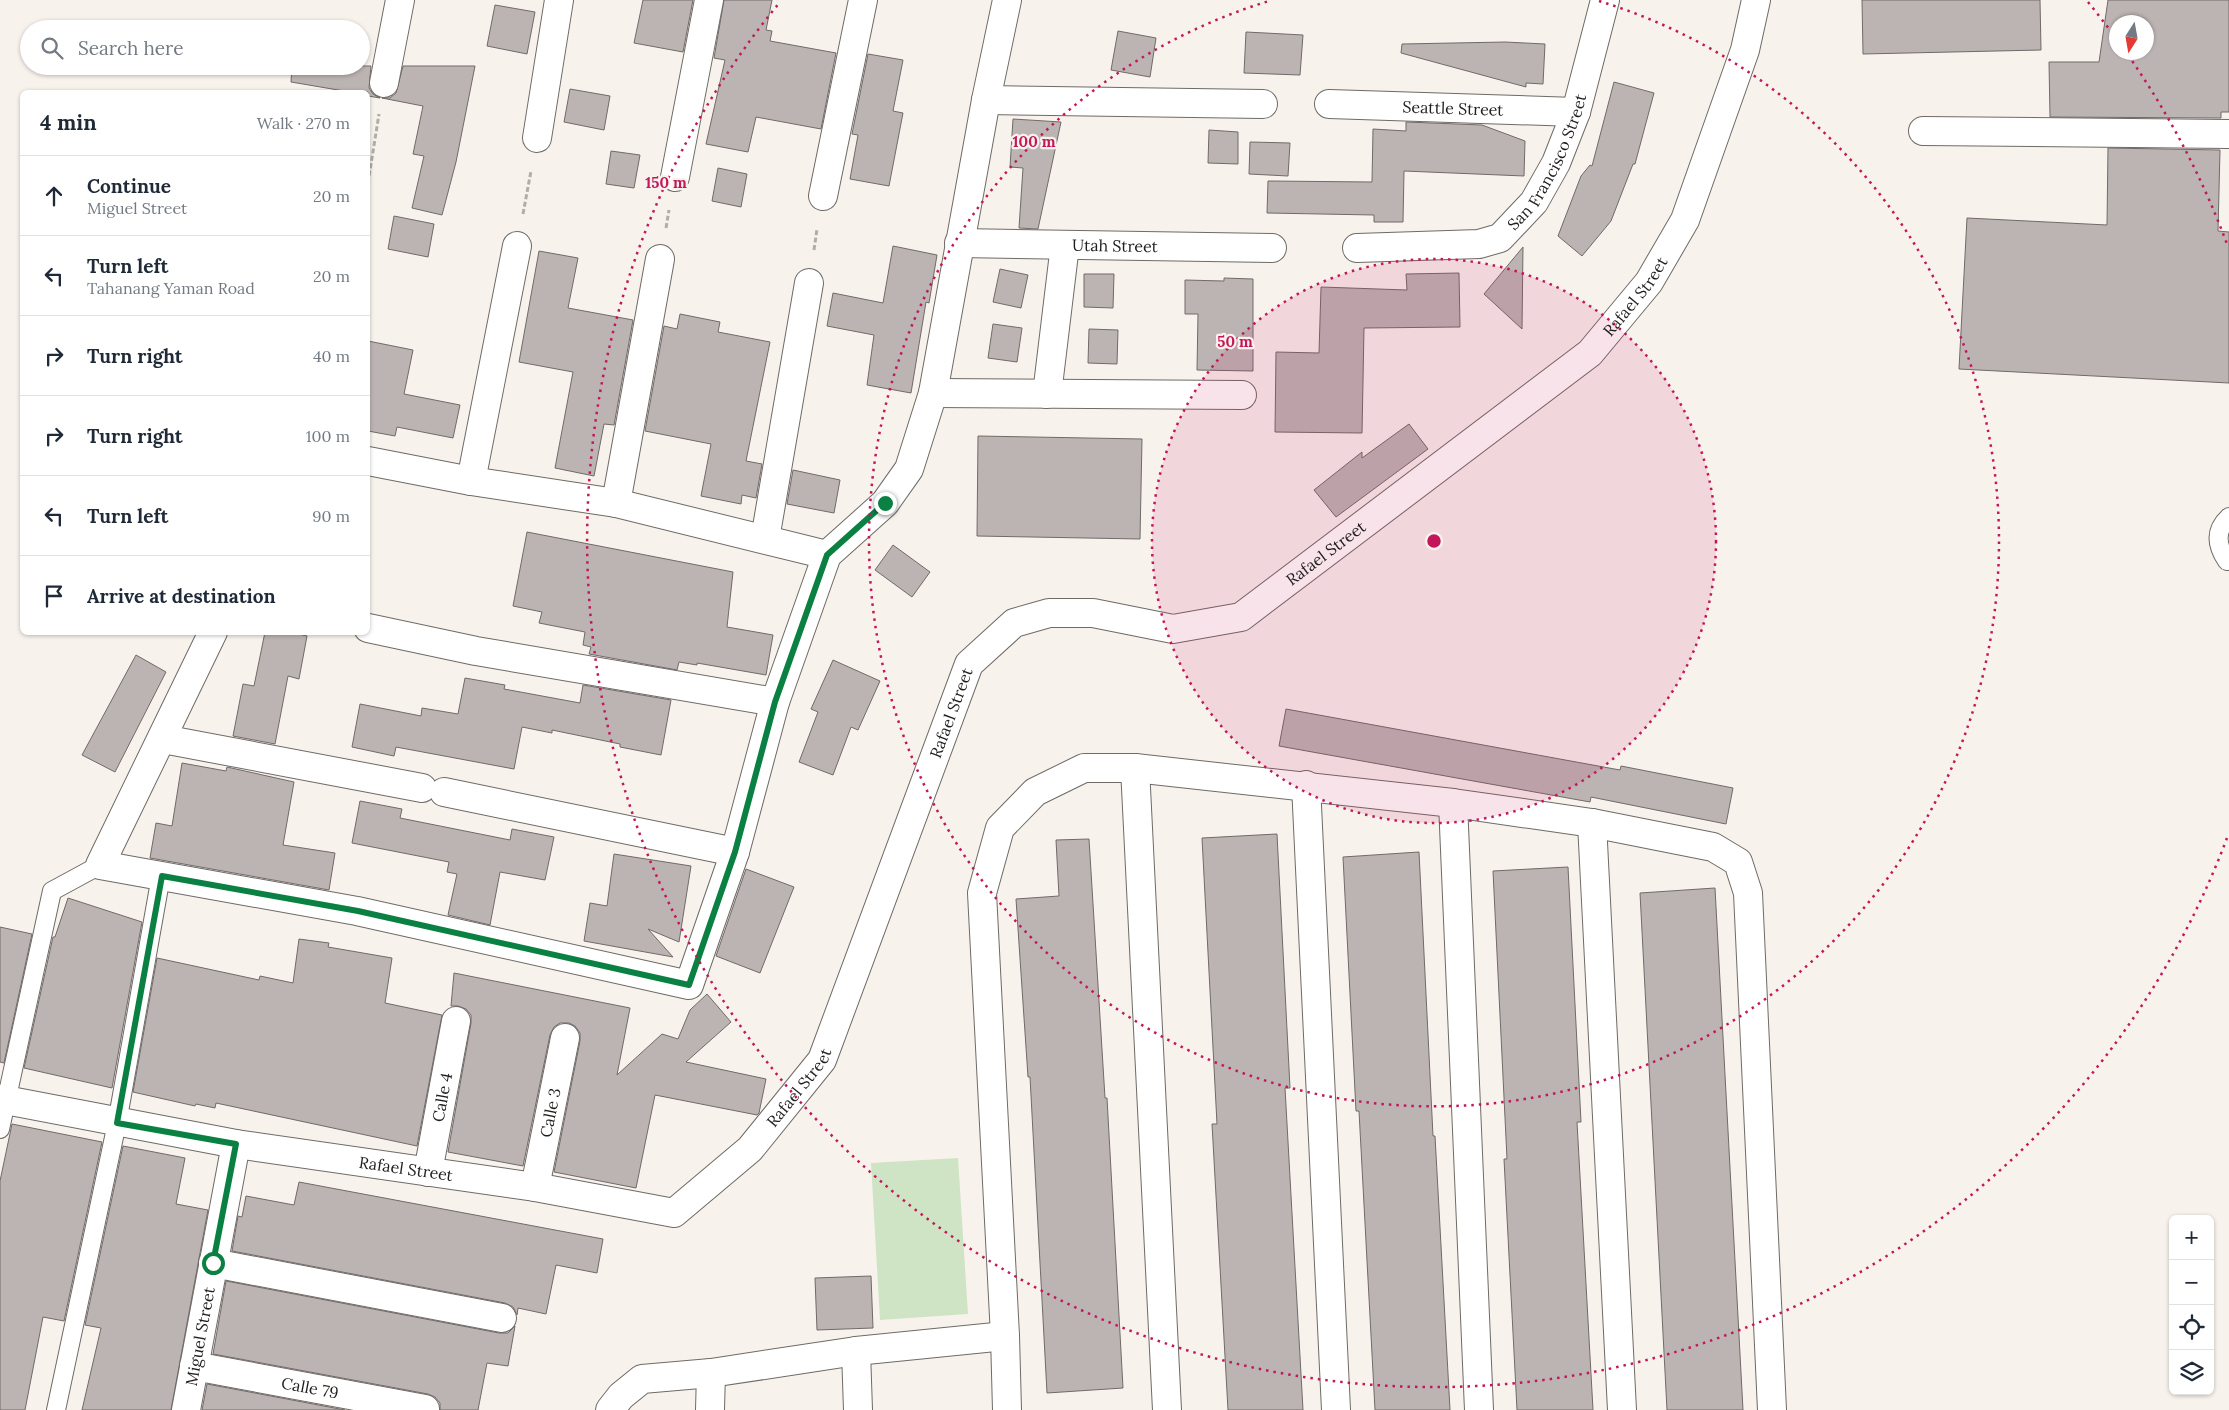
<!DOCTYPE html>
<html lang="en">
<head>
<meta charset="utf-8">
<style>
  body { margin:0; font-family:Lora,serif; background:#f6f6f7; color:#1f2937 }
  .controls { position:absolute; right:15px; bottom:15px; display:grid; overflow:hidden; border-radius:8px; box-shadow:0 1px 4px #0004 }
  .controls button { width:45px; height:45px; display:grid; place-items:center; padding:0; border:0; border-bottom:1px solid #e0e1e3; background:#fff; color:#1f2937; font:25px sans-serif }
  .compass { position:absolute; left:2109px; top:15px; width:45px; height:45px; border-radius:50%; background:#fff; box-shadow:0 1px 4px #0004; rotate:191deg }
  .stop { position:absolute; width:15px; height:15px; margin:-11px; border:4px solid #0b8043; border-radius:50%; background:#fff }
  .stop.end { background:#0b8043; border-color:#fff; box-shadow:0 1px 5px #0008 }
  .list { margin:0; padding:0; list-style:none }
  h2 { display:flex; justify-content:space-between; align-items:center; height:65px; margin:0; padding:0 20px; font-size:21px }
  h2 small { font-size:16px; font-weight:400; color:#747a83 }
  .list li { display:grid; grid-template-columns:32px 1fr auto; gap:15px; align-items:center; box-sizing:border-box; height:80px; padding:0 20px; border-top:1px solid #e0e1e3 }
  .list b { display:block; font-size:19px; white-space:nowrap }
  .list p { margin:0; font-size:16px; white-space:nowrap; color:#747a83 }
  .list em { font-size:16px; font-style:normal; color:#747a83 }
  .icon { flex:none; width:28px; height:28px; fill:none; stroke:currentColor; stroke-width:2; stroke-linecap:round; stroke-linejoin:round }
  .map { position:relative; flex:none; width:2229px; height:1410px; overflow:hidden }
  .search { position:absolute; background:#fff; box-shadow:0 1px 4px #0004; left:20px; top:20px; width:350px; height:55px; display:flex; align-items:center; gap:12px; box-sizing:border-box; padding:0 18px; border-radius:28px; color:#747a83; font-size:19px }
  .panel { position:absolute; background:#fff; box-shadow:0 1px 4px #0004; left:20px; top:90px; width:350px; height:545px; border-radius:8px }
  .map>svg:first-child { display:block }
  .green { fill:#cfe4c4 }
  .building { fill:#bcb4b3; stroke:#706a69; fill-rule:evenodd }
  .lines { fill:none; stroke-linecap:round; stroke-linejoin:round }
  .lane-casing { stroke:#6f6a66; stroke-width:20 }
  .street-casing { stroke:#6f6a66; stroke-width:30 }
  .path { stroke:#b1ada9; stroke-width:3; stroke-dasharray:5 2.5; stroke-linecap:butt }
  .lane { stroke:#fff; stroke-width:18 }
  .street { stroke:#fff; stroke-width:28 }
  .route { stroke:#0b8043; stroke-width:6 }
  .ring { fill:none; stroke:#c2185b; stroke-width:2.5; stroke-dasharray:2.5 5 }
  .labels { text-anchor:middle; stroke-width:4.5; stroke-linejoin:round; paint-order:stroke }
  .street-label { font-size:16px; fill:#211f1d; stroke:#f8f2ed }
  .centre { fill:#c2185b; stroke:#f8f2ed; stroke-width:2.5 }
  .ring-label { font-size:15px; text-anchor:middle; font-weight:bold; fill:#c2185b; stroke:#f8f2ed; stroke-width:4.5; stroke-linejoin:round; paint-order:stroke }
</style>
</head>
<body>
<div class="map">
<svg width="2229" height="1410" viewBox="0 0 2229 1410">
  <rect width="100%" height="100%" fill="#f8f2ed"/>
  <path class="green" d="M 958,1158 L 968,1314 L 880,1320 L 871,1163 Z"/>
  <path class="building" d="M 643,0 L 693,0 L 683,52 L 634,43 Z
    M 724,0 L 772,0 L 766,30 L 772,31 L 770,41 L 836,53 L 821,129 L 756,117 L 748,152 L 706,144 L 725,60 L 714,58 Z
    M 1862,0 L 2040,0 L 2041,50 L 1863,54 Z
    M 2108,0 L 2229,0 L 2229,112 L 2221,112 L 2221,118 L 2050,117 L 2049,62 L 2099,62 ZM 2116,22 L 2146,22 L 2146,52 L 2116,52 Z
    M 495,5 L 535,12 L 527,54 L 487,46 Z
    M 1118,31 L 1156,38 L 1150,77 L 1111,70 Z
    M 1246,32 L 1303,35 L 1300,75 L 1244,73 Z
    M 1505,42 L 1545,44 L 1543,84 L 1526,83 L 1526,87 L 1401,53 L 1402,44 Z
    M 868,54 L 903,60 L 893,111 L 903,113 L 889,186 L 850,179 L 858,135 L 852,134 Z
    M 292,66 L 371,66 L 369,88 L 373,94 L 380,98 L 368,96 L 368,92 L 350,92 L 291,82 Z
    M 403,66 L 475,66 L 456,162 L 442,215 L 412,208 L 424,156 L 413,154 L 423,106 L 382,98 L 390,98 L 396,93 Z
    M 1614,82 L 1654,93 L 1635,164 L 1633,164 L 1611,221 L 1582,256 L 1558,236 L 1581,176 L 1590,165 L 1592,166 Z
    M 570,89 L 610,96 L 604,130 L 564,122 Z
    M 1013,119 L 1061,122 L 1038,229 L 1019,228 L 1023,168 L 1010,167 Z
    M 1406,122 L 1482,125 L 1525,141 L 1524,176 L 1404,171 L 1403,222 L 1374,222 L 1374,215 L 1267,213 L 1268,181 L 1372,182 L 1373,129 L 1406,131 Z
    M 1209,130 L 1238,132 L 1238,164 L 1208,163 Z
    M 1250,142 L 1290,143 L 1288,176 L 1249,174 Z
    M 2108,148 L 2220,150 L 2218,231 L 2229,232 L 2229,383 L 1959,369 L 1967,218 L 2107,225 Z
    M 611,151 L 640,155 L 634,188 L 606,184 Z
    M 718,168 L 747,174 L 741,207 L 712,201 Z
    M 394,216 L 434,224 L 428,257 L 388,249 Z
    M 893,246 L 937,255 L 929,303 L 926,302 L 911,393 L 867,385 L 874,335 L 827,326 L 833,293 L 883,303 Z
    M 1523,247 L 1522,329 L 1484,294 Z
    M 539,251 L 578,258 L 568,308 L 633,320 L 614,425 L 604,424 L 594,476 L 555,468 L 573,372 L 519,362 Z
    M 1000,269 L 1028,275 L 1021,308 L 993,302 Z
    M 1459,273 L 1460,327 L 1364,328 L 1362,433 L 1275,432 L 1276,352 L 1319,353 L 1321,287 L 1407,290 L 1406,274 Z
    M 1084,274 L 1114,274 L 1113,308 L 1084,307 Z
    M 1224,278 L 1253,279 L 1253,371 L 1197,370 L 1198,314 L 1185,314 L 1185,280 L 1224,281 Z
    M 680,314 L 720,322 L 718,332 L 770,342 L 746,461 L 762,464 L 756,498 L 742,495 L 741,504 L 701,496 L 711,444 L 645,431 L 664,326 L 677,329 Z
    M 993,324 L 1022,328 L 1017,362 L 988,358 Z
    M 1089,329 L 1118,330 L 1117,364 L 1088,363 Z
    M 368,341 L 413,350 L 404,394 L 460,405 L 453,438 L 397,427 L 395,436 L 368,431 Z
    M 1409,424 L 1428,449 L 1336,517 L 1314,490 L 1362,452 L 1362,458 Z
    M 978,436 L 1142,439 L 1140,539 L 977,536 Z
    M 793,470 L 840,480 L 834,513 L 787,504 Z
    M 527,532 L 733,572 L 727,627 L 773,635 L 766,675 L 697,663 L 697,665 L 679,662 L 677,670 L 589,654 L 591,647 L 583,645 L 585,632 L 539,623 L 542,612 L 513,606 Z
    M 893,545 L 930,572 L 912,597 L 875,570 Z
    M 265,632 L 291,632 L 307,636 L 299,679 L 288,676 L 275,744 L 233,736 L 243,684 L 254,686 Z
    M 136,655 L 166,672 L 115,772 L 82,755 Z
    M 833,660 L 880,681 L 858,730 L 851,727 L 833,775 L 799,762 L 818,712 L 811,709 Z
    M 465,678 L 505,685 L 504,689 L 580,703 L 583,685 L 671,700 L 661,755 L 620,747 L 620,744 L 552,730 L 552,733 L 522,727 L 514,769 L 396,747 L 394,756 L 352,747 L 360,704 L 421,716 L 422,708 L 458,714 Z
    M 1286,709 L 1620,770 L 1621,766 L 1733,788 L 1726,824 L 1591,797 L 1590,802 L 1279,746 Z
    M 182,763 L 226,771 L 227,767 L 294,782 L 283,845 L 335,853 L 329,890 L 150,858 L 156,823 L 172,826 Z
    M 360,801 L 402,809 L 400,818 L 510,840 L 512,829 L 554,837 L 545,880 L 500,872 L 490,925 L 448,915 L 457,874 L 447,872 L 449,862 L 352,843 Z
    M 1277,834 L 1290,1088 L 1285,1088 L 1303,1410 L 1228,1410 L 1212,1124 L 1217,1124 L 1202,838 Z
    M 1089,839 L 1105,1098 L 1107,1098 L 1123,1388 L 1047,1393 L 1030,1077 L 1028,1077 L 1016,899 L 1059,896 L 1056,840 Z
    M 1419,852 L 1433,1136 L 1435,1136 L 1450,1410 L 1375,1410 L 1359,1111 L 1356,1111 L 1343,857 Z
    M 614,854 L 691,866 L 679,942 L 648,929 L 673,957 L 584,941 L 590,903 L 607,906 Z
    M 1568,867 L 1581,1122 L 1577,1122 L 1593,1410 L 1517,1410 L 1504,1159 L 1507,1159 L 1493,871 Z
    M 746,869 L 794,887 L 760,973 L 716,956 Z
    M 1715,888 L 1743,1410 L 1667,1410 L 1640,893 Z
    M 68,898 L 142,922 L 112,1088 L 24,1068 L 53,937 L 55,937 Z
    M 0,927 L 32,934 L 4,1063 L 0,1062 Z
    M 299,939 L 329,943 L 328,947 L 392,958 L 385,1003 L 442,1015 L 417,1146 L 216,1103 L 215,1108 L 196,1104 L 195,1106 L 133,1092 L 157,958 L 259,980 L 260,976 L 293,983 Z
    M 454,973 L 630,1008 L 617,1075 L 662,1034 L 678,1039 L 690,1010 L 707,994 L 731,1022 L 686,1062 L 766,1079 L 759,1113 L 757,1115 L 655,1095 L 636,1188 L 554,1172 L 580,1041 L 580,1033 L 575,1026 L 569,1023 L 560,1023 L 554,1027 L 550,1035 L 523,1166 L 448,1152 L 471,1023 L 471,1015 L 466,1009 L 458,1006 L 451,1006 Z
    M 12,1124 L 102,1142 L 64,1321 L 43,1317 L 25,1410 L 0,1410 L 0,1181 Z
    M 123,1146 L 185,1158 L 176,1204 L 208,1210 L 171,1410 L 82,1410 L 101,1328 L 85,1325 Z
    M 299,1182 L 603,1239 L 597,1273 L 556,1265 L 546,1314 L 518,1308 L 517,1315 L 513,1307 L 505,1303 L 232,1251 L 238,1216 L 242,1217 L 246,1196 L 294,1205 Z
    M 871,1276 L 873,1328 L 817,1330 L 815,1278 Z
    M 226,1281 L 499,1333 L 508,1333 L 515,1326 L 508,1366 L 487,1363 L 478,1410 L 440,1410 L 440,1403 L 435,1397 L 428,1394 L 213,1354 Z
    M 207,1384 L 345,1410 L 202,1410 Z"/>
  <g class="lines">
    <g class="lane-casing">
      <path id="lane" d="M 2227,561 C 2217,546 2214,531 2229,517
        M 0,1129 L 52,891 L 100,865
        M 56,1410 L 117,1123 L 161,876"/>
    </g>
    <g class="street-casing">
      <g id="street">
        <path d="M 384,83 L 400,0"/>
        <path d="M 986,100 L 1263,104"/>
        <path id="s1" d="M 1329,104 L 1576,112"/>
        <path d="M 1923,131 L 2229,134"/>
        <path d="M 537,138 L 559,0"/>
        <path d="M 675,177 L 709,0"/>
        <path d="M 823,196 L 863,0"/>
        <path id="s2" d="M 959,243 L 1272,248"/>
        <path id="s3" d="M 1357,248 L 1479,244 L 1500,238 L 1534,202 L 1556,163 L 1576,112 L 1605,0"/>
        <path d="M 933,393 L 1242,395"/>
        <path d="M 1047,394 L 1065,245"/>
        <path d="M 368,461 L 471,481 L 616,503 L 827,555"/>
        <path d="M 471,481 L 517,246"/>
        <path d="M 616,503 L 660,259"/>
        <path d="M 765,539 L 809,283"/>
        <path d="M 368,628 L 476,651 L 775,702"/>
        <path d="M 213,632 L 100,865 L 357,911 L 689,985 L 735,852 L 775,702 L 827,555 L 885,503 L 909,469 L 933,393 L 986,100 L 1007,0"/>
        <path d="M 163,739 L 422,788"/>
        <path d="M 1135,768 L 1167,1410"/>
        <path d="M 1306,785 L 1336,1410"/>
        <path d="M 444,792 L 735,852"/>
        <path d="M 1453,803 L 1479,1410"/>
        <path d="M 1592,823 L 1622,1410"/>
        <path id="s4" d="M 0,1099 L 236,1144 L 535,1187 L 674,1213 L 750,1149 L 822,1060 L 969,664 L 1014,623 L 1049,613 L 1093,613 L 1173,629 L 1241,617 L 1590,353 L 1649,282 L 1685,220 L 1745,50 L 1756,0"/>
        <path id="s5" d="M 428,1172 L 456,1021"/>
        <path id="s6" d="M 535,1187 L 565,1038"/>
        <path d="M 213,1263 L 502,1318"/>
        <path d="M 856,1351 L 858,1410"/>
        <path id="s7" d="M 194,1366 L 425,1409"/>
        <path id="s8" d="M 186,1410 L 236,1144"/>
        <path d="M 610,1410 L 621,1396 L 642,1379 L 711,1373 L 856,1351 L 1005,1336"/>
        <path d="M 710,1410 L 711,1373"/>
        <path d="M 1007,1410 L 1005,1336 L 982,893 L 1000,828 L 1035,792 L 1084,768 L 1135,768 L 1453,803 L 1592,823 L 1713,847 L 1738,862 L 1748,893 L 1772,1410"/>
      </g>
    </g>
    <path class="path" d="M 368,183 L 379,114
      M 523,214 L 531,171
      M 666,228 L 669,210
      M 814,250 L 817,229"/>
    <use href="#lane" class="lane"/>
    <use href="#street" class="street"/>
  </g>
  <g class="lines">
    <path class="route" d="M 213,1263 L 236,1144 L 117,1123 L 162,876 L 358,911 L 689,985 L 735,852 L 775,702 L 827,555 L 885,503"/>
  </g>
  <circle cx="1434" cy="541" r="282" fill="#c2185b" fill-opacity=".12"/>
  <g class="ring">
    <circle cx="1434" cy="541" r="282"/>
    <path d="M1599 1A565 565 0 1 1 1269 1"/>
    <path d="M2227 838A847 847 0 1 1 780 2M2088 2A847 847 0 0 1 2115 37M2128 55A847 847 0 0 1 2227 244"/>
  </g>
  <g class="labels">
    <g class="street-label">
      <text dy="6" stroke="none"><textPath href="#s1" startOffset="124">Seattle Street</textPath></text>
      <text dy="6" stroke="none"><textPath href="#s3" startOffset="235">San Francisco Street</textPath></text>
      <text dy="6" stroke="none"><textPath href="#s2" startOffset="156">Utah Street</textPath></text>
      <text dy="6" stroke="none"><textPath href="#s4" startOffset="2122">Rafael Street</textPath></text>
      <text dy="6" stroke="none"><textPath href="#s4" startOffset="1718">Rafael Street</textPath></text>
      <text dy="6" stroke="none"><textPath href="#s4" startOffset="1268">Rafael Street</textPath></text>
      <text dy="6" stroke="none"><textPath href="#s4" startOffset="862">Rafael Street</textPath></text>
      <text dy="6" stroke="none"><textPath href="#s5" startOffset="76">Calle 4</textPath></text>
      <text dy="6" stroke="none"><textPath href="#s6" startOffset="76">Calle 3</textPath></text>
      <text dy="6" stroke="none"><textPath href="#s4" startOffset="412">Rafael Street</textPath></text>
      <text dy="6" stroke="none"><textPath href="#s8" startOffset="75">Miguel Street</textPath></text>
      <text dy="6" stroke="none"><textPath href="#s7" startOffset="118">Calle 79</textPath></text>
    </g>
  </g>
  <circle cx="1434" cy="541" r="8" class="centre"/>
  <g class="ring-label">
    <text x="1034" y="147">100 m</text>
    <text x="666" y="188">150 m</text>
    <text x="1235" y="347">50 m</text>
  </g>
</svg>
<div class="controls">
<button>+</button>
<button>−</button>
<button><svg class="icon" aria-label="locate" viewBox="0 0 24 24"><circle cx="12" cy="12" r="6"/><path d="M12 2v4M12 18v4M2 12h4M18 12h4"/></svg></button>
<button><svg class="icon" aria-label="layers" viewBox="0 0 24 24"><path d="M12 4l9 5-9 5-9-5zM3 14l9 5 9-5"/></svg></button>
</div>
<svg class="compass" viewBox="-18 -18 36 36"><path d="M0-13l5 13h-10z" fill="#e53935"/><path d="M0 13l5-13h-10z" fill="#747a83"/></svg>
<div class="stop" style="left:213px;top:1263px"></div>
<div class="stop end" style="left:885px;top:503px"></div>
<div class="search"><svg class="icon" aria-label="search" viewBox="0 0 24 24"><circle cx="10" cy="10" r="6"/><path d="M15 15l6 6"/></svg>Search here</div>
<section class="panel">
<h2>4 min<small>Walk · 270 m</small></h2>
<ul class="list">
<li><svg class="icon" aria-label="ahead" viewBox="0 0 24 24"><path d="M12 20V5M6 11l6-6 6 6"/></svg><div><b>Continue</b><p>Miguel Street</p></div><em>20 m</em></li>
<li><svg class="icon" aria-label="left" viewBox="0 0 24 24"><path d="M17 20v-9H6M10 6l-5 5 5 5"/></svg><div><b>Turn left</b><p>Tahanang Yaman Road</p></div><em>20 m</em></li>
<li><svg class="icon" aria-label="right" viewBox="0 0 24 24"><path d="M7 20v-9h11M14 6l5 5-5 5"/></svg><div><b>Turn right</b></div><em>40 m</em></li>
<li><svg class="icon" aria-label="right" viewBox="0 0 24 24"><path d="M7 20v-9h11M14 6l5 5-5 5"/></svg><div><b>Turn right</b></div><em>100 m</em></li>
<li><svg class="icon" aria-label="left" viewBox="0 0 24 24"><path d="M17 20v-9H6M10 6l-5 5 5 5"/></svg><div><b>Turn left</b></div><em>90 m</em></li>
<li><svg class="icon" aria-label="arrive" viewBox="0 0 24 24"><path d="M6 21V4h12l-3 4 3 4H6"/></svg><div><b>Arrive at destination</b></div></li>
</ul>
</section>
</div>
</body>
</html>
